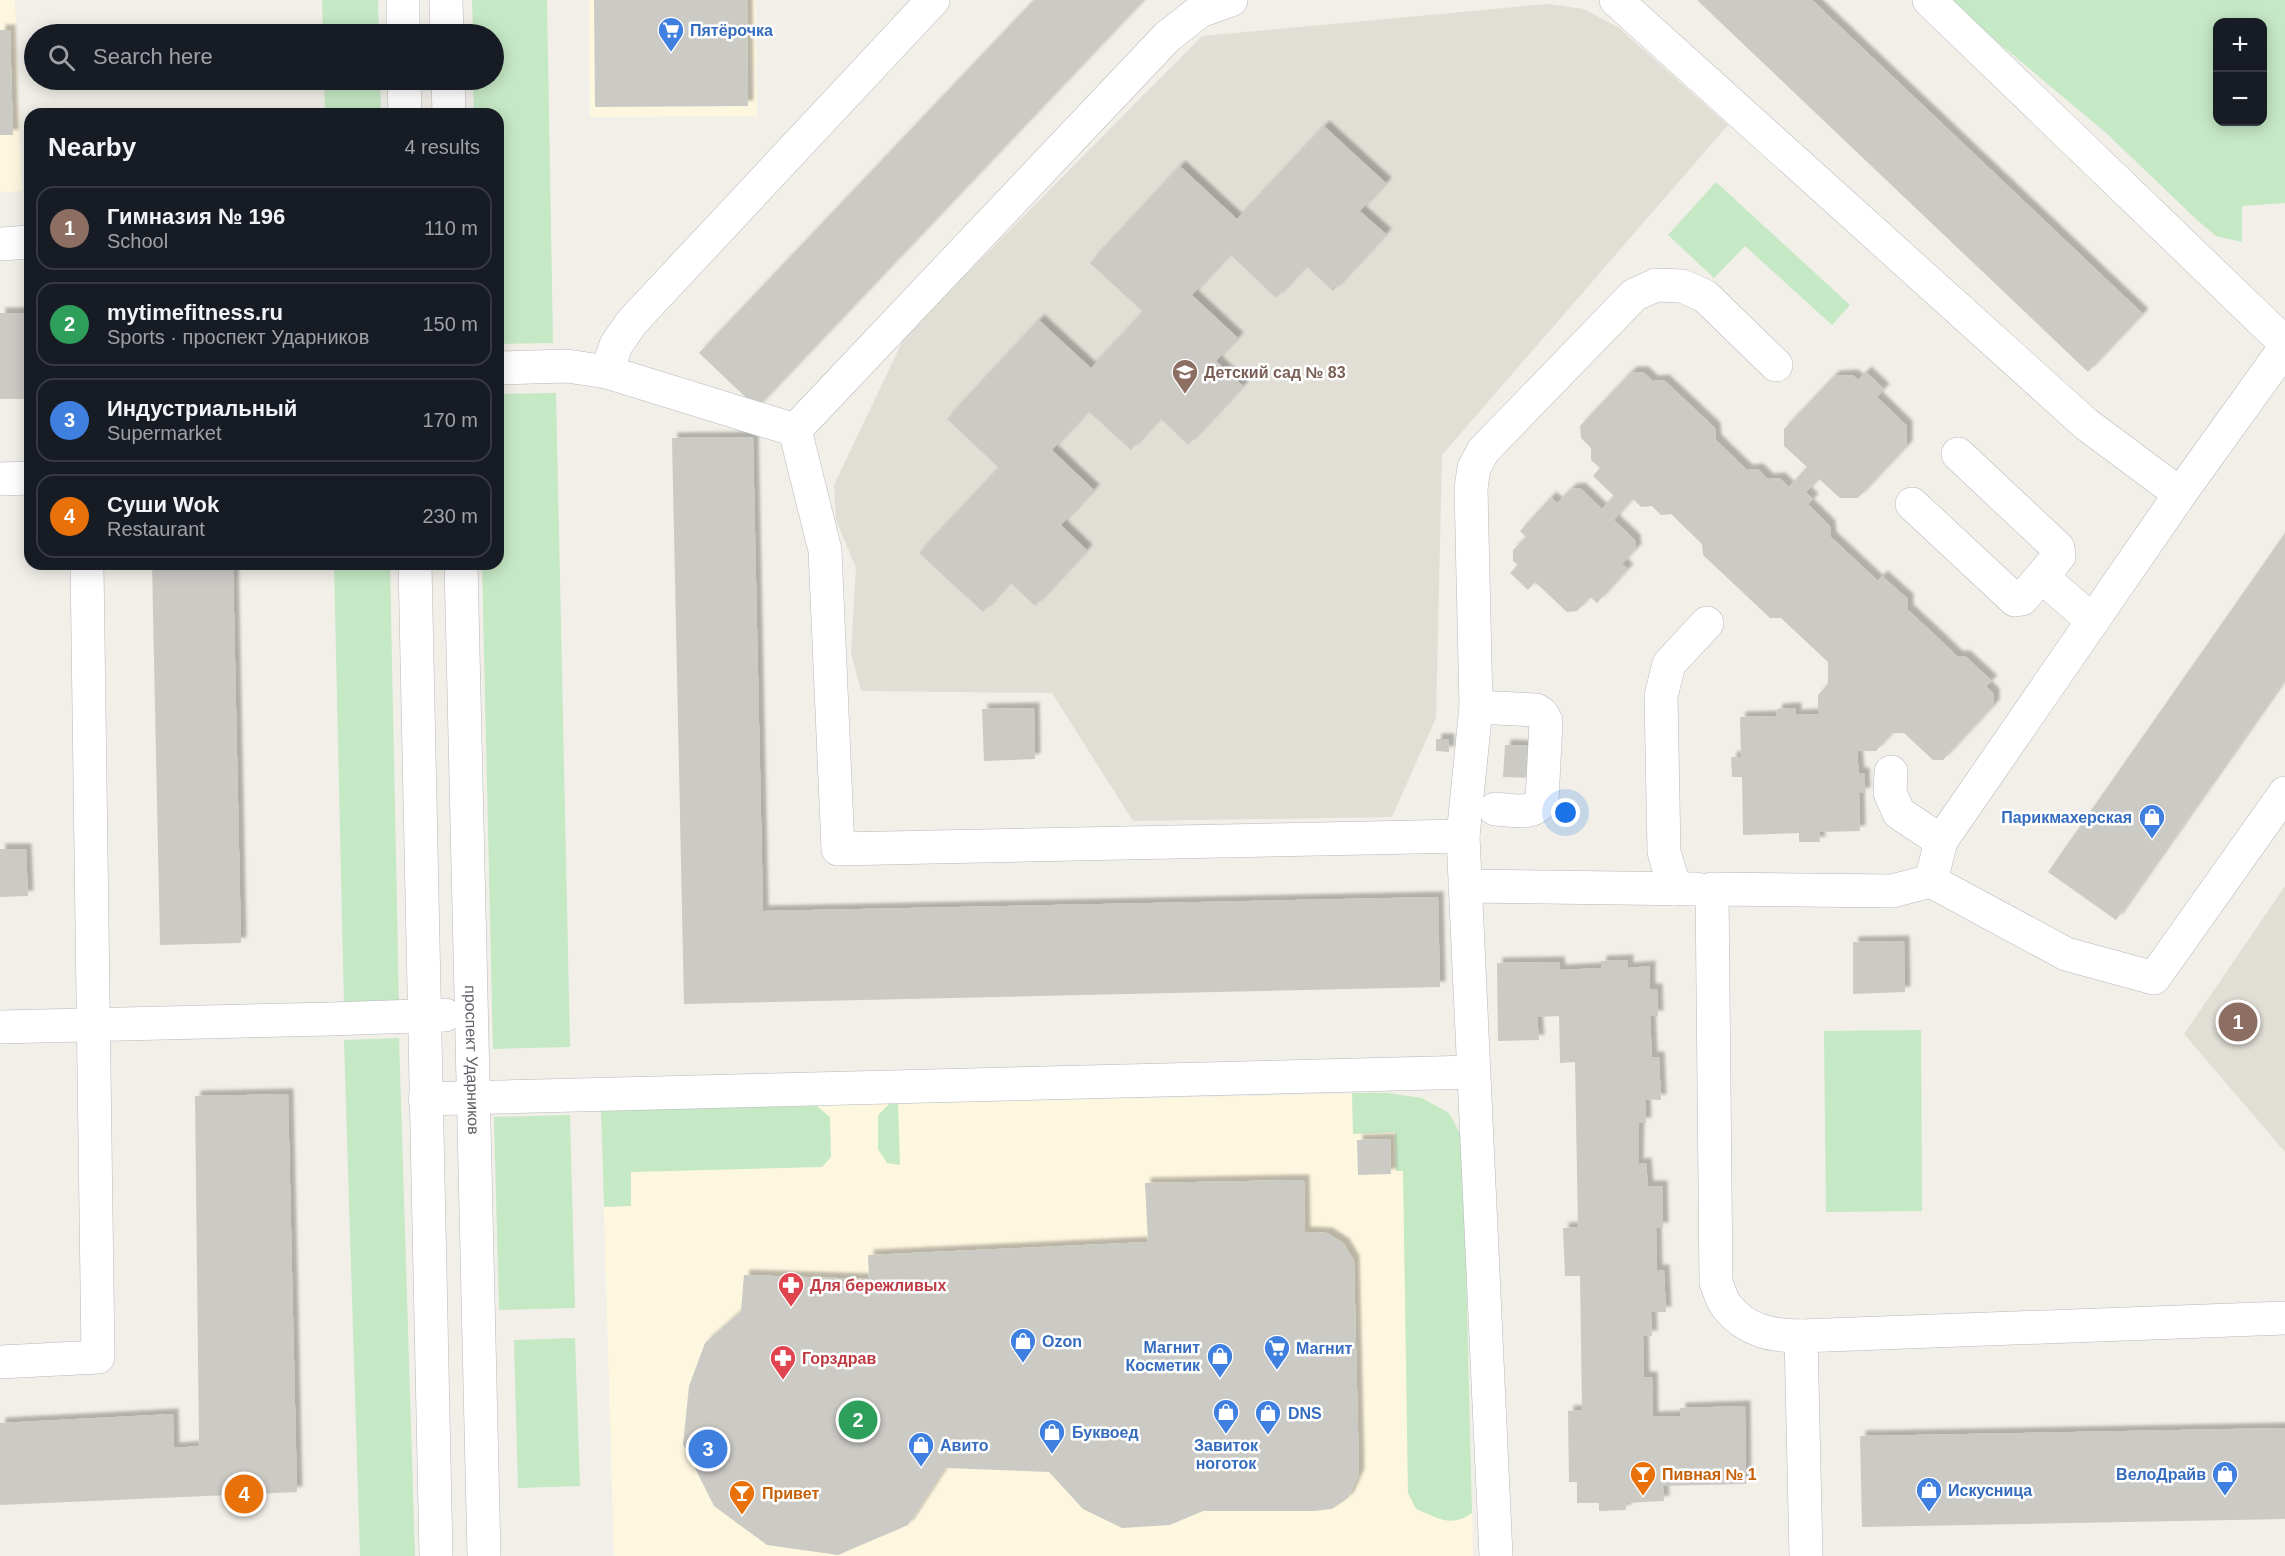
<!DOCTYPE html>
<html lang="en">
<head>
<meta charset="utf-8">
<style>
  body { margin:0; font-family:Helvetica,sans-serif; background:#20242c; color:#f1f3f6 }
  .controls { position:absolute; right:18px; top:18px; display:grid; overflow:hidden; border-radius:12px; box-shadow:0 3px 15px #0003 }
  .controls button { width:54px; height:54px; display:grid; place-items:center; padding:0; border:0; border-bottom:2px solid #363941; background:#171b24; color:#f1f3f6; font:30px sans-serif }
  .you { position:absolute; left:1566px; top:813px; width:21px; height:21px; margin:-15px; border:4px solid #fff; border-radius:50%; background:#1a73e8; box-shadow:0 0 0 9px #1a73e833 }
  .badge { display:grid; place-items:center; width:39px; height:39px; border-radius:50%; background:#ea4335; color:#fff; font-size:20px; font-weight:700 }
  .pin { position:absolute; translate:-50% -50%; border:3px solid #fff; box-shadow:0 2px 6px #0006 }
  .list { margin:0; padding:0; list-style:none }
  h2 { display:flex; justify-content:space-between; align-items:center; height:78px; margin:0; padding:0 24px; font-size:26px }
  h2 small { font-size:20px; font-weight:400; color:#9ea1a6 }
  .list li { display:grid; grid-template-columns:39px 1fr auto; gap:18px; align-items:center; box-sizing:border-box; height:84px; margin:0 12px 12px; padding:0 12px; border:2px solid #363941; border-radius:18px }
  .list b { display:block; font-size:22px; white-space:nowrap }
  .list p { margin:0; font-size:20px; white-space:nowrap; color:#9ea1a6 }
  .list em { font-size:20px; font-style:normal; color:#9ea1a6 }
  .icon { flex:none; width:33px; height:33px; fill:none; stroke:currentColor; stroke-width:2; stroke-linecap:round; stroke-linejoin:round }
  .map { position:relative; flex:none; width:2285px; height:1556px; overflow:hidden }
  .search { position:absolute; background:#171b24; box-shadow:0 3px 15px #0003; left:24px; top:24px; width:480px; height:66px; display:flex; align-items:center; gap:15px; box-sizing:border-box; padding:0 21px; border-radius:33px; color:#9ea1a6; font-size:22px }
  .panel { position:absolute; background:#171b24; box-shadow:0 3px 15px #0003; left:24px; top:108px; width:480px; height:462px; border-radius:18px }
  .map>svg:first-child { display:block }
  .commercial { fill:#fef7e0 }
  .education { fill:#e1ded6 }
  .green { fill:#c5e8c5; fill-rule:evenodd }
  .building { fill:#cccac5; filter:url(#shadow) }
  .lines { fill:none; stroke-linecap:round; stroke-linejoin:round }
  .minor-casing { stroke:#b5b8bc; stroke-width:34 }
  .minor { stroke:#fff; stroke-width:33 }
  .labels { text-anchor:middle; stroke-width:5; stroke-linejoin:round; paint-order:stroke }
  .shop-label { font-size:16px; font-weight:bold; fill:#366cbe; stroke:#fff; text-anchor:start }
  .education-label { font-size:16px; font-weight:bold; fill:#785e54; stroke:#fff; text-anchor:start }
  .street-label { font-size:16px; fill:#5f6368; stroke:#fff }
  .health-label { font-size:16px; font-weight:bold; fill:#be3a42; stroke:#fff; text-anchor:start }
  .food-label { font-size:16px; font-weight:bold; fill:#c56008; stroke:#fff; text-anchor:start }
</style>
</head>
<body>
<div class="map">
<svg width="2285" height="1556" viewBox="0 0 2285 1556">
  <defs>
    <filter id="shadow"><feDropShadow dx="5.5" dy="-5.5" stdDeviation="1.5" flood-color="#0004"/></filter>
  </defs>
  <rect width="100%" height="100%" fill="#f1efe8"/>
  <path class="commercial" d="M 0,0 L 15,0 L 22,191 L 0,192 Z
    M 589,0 L 756,0 L 757,116 L 590,117 Z
    M 1388,1093 L 1422,1098 L 1449,1113 L 1463,1139 L 1473,1556 L 614,1556 L 601,1110 Z"/>
  <path class="education" d="M 1548,4 L 1584,9 L 1619,28 L 1728,125 L 1442,455 L 1436,718 L 1392,817 L 1133,821 L 1052,693 L 861,691 L 851,653 L 856,568 L 836,520 L 834,485 L 905,336 L 1202,36 Z
    M 2285,886 L 2285,1152 L 2184,1034 Z"/>
  <path class="green" d="M 322,0 L 378,0 L 379,34 L 323,34 Z
    M 472,0 L 547,0 L 553,343 L 498,344 L 498,114 L 474,114 L 473,80 L 494,80 L 494,34 L 473,34 Z
    M 1947,0 L 2285,0 L 2285,203 L 2242,206 L 2242,242 L 2216,236 L 2196,219 L 2104,131 ZM 2218,22 L 2262,22 L 2262,122 L 2218,122 Z
    M 324,80 L 380,80 L 381,114 L 325,114 Z
    M 1716,182 L 1850,305 L 1832,325 L 1745,246 L 1714,278 L 1668,235 Z
    M 556,393 L 570,1047 L 493,1049 L 482,564 L 498,564 L 498,394 Z
    M 334,564 L 390,564 L 399,1006 L 344,1007 Z
    M 1921,1030 L 1922,1211 L 1826,1212 L 1824,1031 Z
    M 399,1038 L 415,1556 L 360,1556 L 344,1040 Z
    M 1352,1093 L 1388,1093 L 1422,1098 L 1449,1113 L 1463,1139 L 1472,1513 C 1450,1528 1439,1518 1416,1509 L 1408,1493 L 1403,1171 L 1396,1171 L 1395,1132 L 1353,1134 Z
    M 889,1104 L 898,1104 L 900,1165 L 887,1163 L 878,1149 L 878,1115 Z
    M 817,1106 L 830,1117 L 831,1157 L 822,1167 L 631,1172 L 631,1206 L 604,1207 L 601,1110 Z
    M 570,1115 L 575,1308 L 499,1310 L 494,1117 Z
    M 575,1338 L 580,1486 L 518,1488 L 514,1340 Z"/>
  <path class="building" d="M 594,0 L 747,0 L 748,106 L 595,107 Z
    M 1034,0 L 1144,0 L 757,408 L 699,353 Z
    M 1697,0 L 1812,0 L 2143,314 L 2088,372 Z
    M 0,30 L 10,30 L 13,135 L 0,135 Z
    M 1324,126 L 1386,183 L 1360,211 L 1386,234 L 1333,291 L 1306,266 L 1276,298 L 1230,254 L 1192,295 L 1238,338 L 1216,361 L 1243,386 L 1188,445 L 1160,418 L 1131,450 L 1088,411 L 1052,450 L 1094,490 L 1061,525 L 1087,550 L 1035,606 L 1010,582 L 983,612 L 919,553 L 999,468 L 947,419 L 1039,320 L 1091,368 L 1143,312 L 1090,263 L 1180,166 L 1237,219 Z
    M 0,313 L 30,313 L 30,399 L 0,399 Z
    M 1631,372 L 1643,372 L 1653,381 L 1664,380 L 1715,428 L 1716,440 L 1747,470 L 1758,469 L 1768,479 L 1780,478 L 1789,487 L 1807,467 L 1784,446 L 1784,429 L 1834,376 L 1853,375 L 1858,380 L 1866,372 L 1884,389 L 1877,397 L 1907,426 L 1907,446 L 1858,498 L 1840,498 L 1819,479 L 1806,492 L 1813,499 L 1808,504 L 1830,526 L 1831,537 L 1878,581 L 1882,576 L 1908,599 L 1908,610 L 1933,633 L 1957,656 L 1965,656 L 1992,681 L 1986,686 L 1994,694 L 1994,705 L 1943,760 L 1933,760 L 1904,733 L 1892,733 L 1876,751 L 1857,751 L 1859,773 L 1864,773 L 1865,793 L 1859,793 L 1860,831 L 1819,832 L 1820,842 L 1799,842 L 1799,833 L 1743,835 L 1742,777 L 1732,777 L 1731,757 L 1741,757 L 1740,717 L 1776,716 L 1777,709 L 1796,708 L 1796,715 L 1818,714 L 1818,695 L 1828,684 L 1828,662 L 1781,618 L 1770,618 L 1703,555 L 1702,544 L 1671,514 L 1661,515 L 1652,506 L 1641,507 L 1633,499 L 1625,507 L 1614,520 L 1635,540 L 1636,549 L 1622,564 L 1628,569 L 1597,603 L 1590,597 L 1577,611 L 1567,612 L 1535,582 L 1528,590 L 1510,573 L 1518,565 L 1513,561 L 1513,550 L 1526,537 L 1520,531 L 1551,497 L 1557,503 L 1571,489 L 1580,488 L 1602,509 L 1614,496 L 1593,476 L 1600,468 L 1591,460 L 1591,448 L 1581,438 L 1580,426 Z
    M 753,437 L 763,911 L 1438,897 L 1440,987 L 684,1004 L 672,438 Z
    M 2285,533 L 2285,679 L 2116,920 L 2048,872 Z
    M 152,564 L 233,564 L 241,943 L 160,945 Z
    M 1034,708 L 1035,759 L 984,761 L 982,709 Z
    M 1436,739 L 1449,739 L 1449,752 L 1436,751 Z
    M 1505,745 L 1533,746 L 1532,778 L 1503,777 Z
    M 0,849 L 26,849 L 28,896 L 0,897 Z
    M 1904,941 L 1905,992 L 1853,994 L 1853,942 Z
    M 1628,960 L 1628,968 L 1650,966 L 1650,989 L 1657,989 L 1658,1016 L 1650,1016 L 1652,1057 L 1659,1057 L 1661,1100 L 1645,1099 L 1646,1123 L 1639,1123 L 1638,1164 L 1646,1163 L 1648,1186 L 1662,1186 L 1663,1228 L 1656,1228 L 1657,1270 L 1664,1270 L 1666,1312 L 1651,1312 L 1652,1336 L 1643,1336 L 1644,1377 L 1652,1377 L 1653,1417 L 1680,1416 L 1680,1408 L 1745,1406 L 1746,1484 L 1663,1486 L 1664,1501 L 1626,1503 L 1626,1510 L 1599,1511 L 1599,1503 L 1577,1503 L 1577,1482 L 1569,1482 L 1568,1411 L 1582,1410 L 1580,1276 L 1565,1276 L 1563,1228 L 1578,1227 L 1575,1062 L 1560,1063 L 1559,1016 L 1537,1017 L 1539,1040 L 1498,1041 L 1497,963 L 1559,962 L 1560,970 L 1601,968 L 1601,961 Z
    M 288,1094 L 297,1492 L 0,1505 L 0,1423 L 173,1414 L 174,1448 L 199,1446 L 195,1096 Z
    M 1390,1139 L 1391,1174 L 1358,1175 L 1357,1140 Z
    M 1304,1180 L 1305,1232 L 1327,1233 L 1344,1244 L 1354,1261 L 1359,1474 L 1348,1498 L 1332,1509 L 1314,1511 L 1203,1511 L 1170,1525 L 1122,1528 L 1083,1509 L 1049,1472 L 945,1468 L 908,1525 L 838,1555 L 767,1545 L 714,1506 L 683,1444 L 689,1386 L 705,1343 L 741,1311 L 744,1275 L 869,1279 L 868,1255 L 1148,1242 L 1145,1183 Z
    M 2285,1428 L 2285,1519 L 1862,1527 L 1860,1436 Z"/>
  <g class="lines">
    <g class="minor-casing">
      <g id="minor">
        <path d="M 403,0 L 403,34"/>
        <path d="M 446,0 L 447,34"/>
        <path d="M 1616,0 L 2086,424 L 2180,494"/>
        <path d="M 1929,0 L 2285,343"/>
        <path d="M 404,80 L 405,114"/>
        <path d="M 448,80 L 449,114"/>
        <path d="M 0,244 L 30,242"/>
        <path d="M 498,368 L 567,366 L 607,372 L 616,345 L 632,322 L 933,0"/>
        <path d="M 607,372 L 795,430 L 825,550 L 838,849 L 1463,836"/>
        <path d="M 795,430 L 1167,37 L 1200,11 L 1231,0"/>
        <path d="M 0,479 L 30,478"/>
        <path d="M 1912,504 L 2015,600 L 2022,599 L 2059,556 L 2058,548 L 1958,454"/>
        <path d="M 415,564 L 436,1556"/>
        <path id="s1" d="M 461,564 L 484,1556"/>
        <path d="M 2042,577 L 2093,621"/>
        <path d="M 1476,707 L 1536,710 L 1542,714 L 1546,721 L 1542,801 C 1533,816 1511,810 1495,809"/>
        <path d="M 1891,772 L 1890,793 L 1899,813 L 1941,841"/>
        <path d="M 1931,881 L 2066,954 L 2154,978 L 2285,793"/>
        <path d="M 1465,886 L 1696,889"/>
        <path d="M 1675,889 L 1664,852 L 1661,696 L 1669,664 L 1707,623"/>
        <path d="M 0,1027 L 331,1019 L 445,1015"/>
        <path d="M 425,1099 L 1473,1072"/>
        <path d="M 1801,1336 C 1772,1336 1747,1331 1728,1308 C 1722,1302 1719,1290 1716,1282 L 1712,889 L 1892,891 L 1931,881 L 1941,841 L 2180,494 L 2285,348"/>
        <path d="M 0,1362 L 98,1357 L 87,564"/>
        <path d="M 1496,1556 L 1463,836 L 1476,707 L 1471,488 L 1474,468 L 1483,451 L 1634,295 L 1656,285 L 1682,286 L 1705,296 L 1776,365"/>
        <path d="M 1806,1556 L 1801,1336 L 2285,1318"/>
      </g>
    </g>
    <use href="#minor" class="minor"/>
  </g>
  <defs>
    <g id="supermarket-pin" transform="scale(1.35)"><path d="M0 17L-7.5 6A9.5 9.5 0 1 1 7.5 6Z" fill="#3f7fe0" stroke="#fff"/><path d="M-6-5.5h2.5l.6 2H6L4.5 2H-2.5L-4.4-4H-6ZM-1.5 3.2a1.3 1.3 0 1 0 .1 0ZM3 3.2a1.3 1.3 0 1 0 .1 0Z" fill="#fff"/></g>
    <g id="school-pin" transform="scale(1.35)"><path d="M0 17L-7.5 6A9.5 9.5 0 1 1 7.5 6Z" fill="#8d6e63" stroke="#fff"/><path d="M0-5L7-2L0 1L-7-2ZM-4 1L0 2.5L4 1V4Q0 6-4 4Z" fill="#fff"/></g>
    <g id="shop-pin" transform="scale(1.35)"><path d="M0 17L-7.5 6A9.5 9.5 0 1 1 7.5 6Z" fill="#3f7fe0" stroke="#fff"/><path d="M-5-2.5h2.3a2.7 3.5 0 0 1 5.4 0H5L5.5 6h-11ZM-1.5-2.5h3a1.5 2.3 0 0 0-3 0Z" fill="#fff"/></g>
    <g id="pharmacy-pin" transform="scale(1.35)"><path d="M0 17L-7.5 6A9.5 9.5 0 1 1 7.5 6Z" fill="#e0444e" stroke="#fff"/><path d="M-2-6h4v4h4v4h-4v4h-4v-4h-4v-4h4Z" fill="#fff"/></g>
    <g id="bar-pin" transform="scale(1.35)"><path d="M0 17L-7.5 6A9.5 9.5 0 1 1 7.5 6Z" fill="#e8710a" stroke="#fff"/><path d="M-6-5H6L.8 .8V4.5H3.5V6h-7V4.5H-.8V.8Z" fill="#fff"/></g>
  </defs>
  <g fill-rule="evenodd">
    <use href="#supermarket-pin" x="671" y="30"/>
    <use href="#school-pin" x="1185" y="372"/>
    <use href="#shop-pin" x="2152" y="817"/>
    <use href="#pharmacy-pin" x="791" y="1285"/>
    <use href="#shop-pin" x="1023" y="1341"/>
    <use href="#supermarket-pin" x="1277" y="1348"/>
    <use href="#shop-pin" x="1220" y="1356"/>
    <use href="#pharmacy-pin" x="783" y="1358"/>
    <use href="#shop-pin" x="1226" y="1412"/>
    <use href="#shop-pin" x="1268" y="1413"/>
    <use href="#shop-pin" x="1052" y="1432"/>
    <use href="#shop-pin" x="921" y="1445"/>
    <use href="#bar-pin" x="1643" y="1474"/>
    <use href="#shop-pin" x="2225" y="1474"/>
    <use href="#shop-pin" x="1929" y="1490"/>
    <use href="#bar-pin" x="742" y="1493"/>
  </g>
  <g class="labels">
    <g class="shop-label">
      <text x="690" y="36">Пятёрочка</text>
      <text x="2132" y="823" text-anchor="end">Парикмахерская</text>
      <text x="1042" y="1347">Ozon</text>
      <text x="1200" y="1353" text-anchor="end">Магнит<tspan x="1200" dy="18">Косметик</tspan></text>
      <text x="1296" y="1354">Магнит</text>
      <text x="1288" y="1419">DNS</text>
      <text x="1072" y="1438">Буквоед</text>
      <text x="940" y="1451">Авито</text>
      <text x="1226" y="1451" text-anchor="middle">Завиток<tspan x="1226" dy="18">ноготок</tspan></text>
      <text x="2206" y="1480" text-anchor="end">ВелоДрайв</text>
      <text x="1948" y="1496">Искусница</text>
    </g>
    <g class="education-label">
      <text x="1204" y="378">Детский сад № 83</text>
    </g>
    <g class="street-label">
      <text dy="6" stroke="none"><textPath href="#s1" startOffset="496">проспект Ударников</textPath></text>
    </g>
    <g class="health-label">
      <text x="810" y="1291">Для бережливых</text>
      <text x="802" y="1364">Горздрав</text>
    </g>
    <g class="food-label">
      <text x="1662" y="1480">Пивная № 1</text>
      <text x="762" y="1499">Привет</text>
    </g>
  </g>
</svg>
<div class="controls">
<button>+</button>
<button>−</button>
</div>
<div class="you"></div>
<div class="pin badge" style="left:2238px;top:1022px;background:#8d6e63">1</div>
<div class="pin badge" style="left:858px;top:1420px;background:#2e9e5b">2</div>
<div class="pin badge" style="left:708px;top:1449px;background:#3f7fe0">3</div>
<div class="pin badge" style="left:244px;top:1494px;background:#e8710a">4</div>
<div class="search"><svg class="icon" aria-label="search" viewBox="0 0 24 24"><circle cx="10" cy="10" r="6"/><path d="M15 15l6 6"/></svg>Search here</div>
<section class="panel">
<h2>Nearby<small>4 results</small></h2>
<ul class="list">
<li><span class="badge" style="background:#8d6e63">1</span><div><b>Гимназия № 196</b><p>School</p></div><em>110 m</em></li>
<li><span class="badge" style="background:#2e9e5b">2</span><div><b>mytimefitness.ru</b><p>Sports · проспект Ударников</p></div><em>150 m</em></li>
<li><span class="badge" style="background:#3f7fe0">3</span><div><b>Индустриальный</b><p>Supermarket</p></div><em>170 m</em></li>
<li><span class="badge" style="background:#e8710a">4</span><div><b>Суши Wok</b><p>Restaurant</p></div><em>230 m</em></li>
</ul>
</section>
</div>
</body>
</html>
